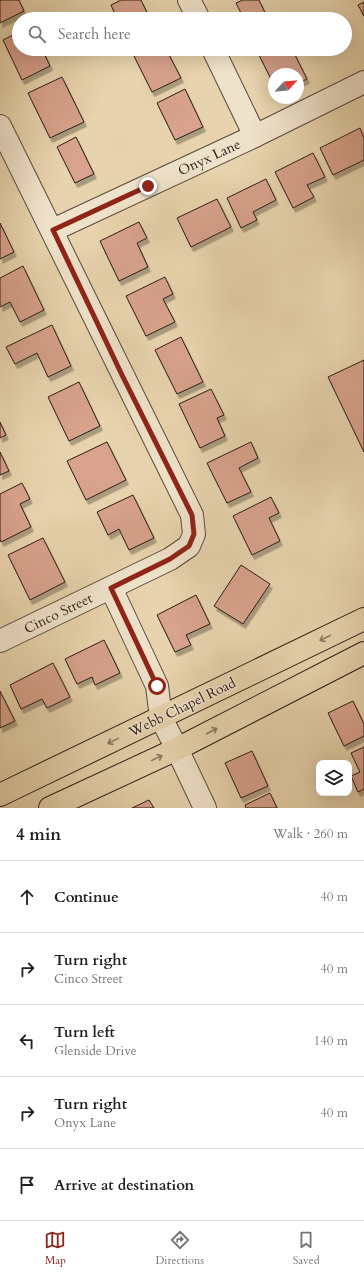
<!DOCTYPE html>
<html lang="en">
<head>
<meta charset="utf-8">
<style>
  body { margin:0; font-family:Cardo,serif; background:#f6f6f6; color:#202124 }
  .controls { position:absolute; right:12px; bottom:12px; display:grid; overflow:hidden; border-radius:8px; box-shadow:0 4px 16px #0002 }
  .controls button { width:36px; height:36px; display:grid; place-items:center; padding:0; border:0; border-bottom:1px solid #e0e0e0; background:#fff; color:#202124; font:20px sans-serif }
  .compass { position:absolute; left:268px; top:68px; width:36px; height:36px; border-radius:50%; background:#fff; box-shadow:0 4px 16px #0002; rotate:64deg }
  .stop { position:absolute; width:12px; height:12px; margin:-9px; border:3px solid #8f2418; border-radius:50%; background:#fff }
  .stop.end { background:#8f2418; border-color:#fff; box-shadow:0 1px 4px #0008 }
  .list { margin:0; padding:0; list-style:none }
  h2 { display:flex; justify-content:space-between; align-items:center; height:52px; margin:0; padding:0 16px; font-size:17px }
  h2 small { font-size:13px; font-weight:400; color:#757577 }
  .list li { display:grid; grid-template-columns:26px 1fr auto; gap:12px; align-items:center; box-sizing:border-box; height:72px; padding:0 16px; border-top:1px solid #e0e0e0 }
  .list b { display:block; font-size:15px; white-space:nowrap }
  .list p { margin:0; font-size:13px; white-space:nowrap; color:#757577 }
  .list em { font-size:13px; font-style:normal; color:#757577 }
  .icon { flex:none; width:22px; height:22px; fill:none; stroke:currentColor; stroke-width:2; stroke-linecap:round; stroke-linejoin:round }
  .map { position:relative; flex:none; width:364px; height:808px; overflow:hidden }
  .search { position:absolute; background:#fff; box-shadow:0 4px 16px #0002; left:12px; right:12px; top:12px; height:44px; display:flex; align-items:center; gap:10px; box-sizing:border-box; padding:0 14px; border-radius:22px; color:#757577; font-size:15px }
  .sheet { height:412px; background:#fff }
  nav { display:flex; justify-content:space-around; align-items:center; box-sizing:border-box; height:56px; border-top:1px solid #e0e0e0; background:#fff; font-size:11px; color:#757577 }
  nav a { display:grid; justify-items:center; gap:2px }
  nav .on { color:#8f2418 }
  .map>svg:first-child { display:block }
  .building { fill:#d8a28c; stroke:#291c16; filter:url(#shadow) }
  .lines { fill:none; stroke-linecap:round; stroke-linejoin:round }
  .minor-casing { stroke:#584a3c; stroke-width:24 }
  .major-casing { stroke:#291c16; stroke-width:24 }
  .minor { stroke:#efe2ca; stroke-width:22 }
  .major { stroke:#e7d3ad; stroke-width:22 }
  .oneway { stroke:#887862 }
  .route { stroke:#8f2418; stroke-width:5 }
  .labels { text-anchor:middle; stroke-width:3; stroke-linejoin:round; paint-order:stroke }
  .street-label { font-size:14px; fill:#291c16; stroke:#efe2ca }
</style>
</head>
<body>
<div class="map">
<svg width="364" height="808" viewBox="0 0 364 808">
  <defs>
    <filter id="shadow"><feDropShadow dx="2.5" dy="4.5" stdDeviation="0" flood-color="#0004"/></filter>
  </defs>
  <rect width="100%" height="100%" fill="#e7d3ad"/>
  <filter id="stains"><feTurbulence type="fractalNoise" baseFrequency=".005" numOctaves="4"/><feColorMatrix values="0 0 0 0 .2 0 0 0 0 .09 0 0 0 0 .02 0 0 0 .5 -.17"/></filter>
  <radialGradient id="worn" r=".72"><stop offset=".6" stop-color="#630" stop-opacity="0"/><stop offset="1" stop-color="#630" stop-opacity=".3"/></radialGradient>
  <path class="building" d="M 0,0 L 19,0 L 24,11 L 0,23 Z
    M 121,0 L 141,0 L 150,19 L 117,19 L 111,5 Z
    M 243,0 L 259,0 L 268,19 L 244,19 L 236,3 Z
    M 364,2 L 364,16 L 358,5 Z
    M 19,32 L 19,49 L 42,49 L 50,66 L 22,80 L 3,40 Z
    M 139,49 L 166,49 L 181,78 L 152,92 L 132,52 Z
    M 272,49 L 292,49 L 307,79 L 298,83 L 298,74 L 274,74 L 274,85 L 259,55 Z
    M 62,77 L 84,122 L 50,138 L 28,93 Z
    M 185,89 L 203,127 L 175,140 L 157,103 Z
    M 360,128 L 364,138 L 364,160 L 333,175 L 320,148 Z
    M 76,137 L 94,174 L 75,183 L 57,147 Z
    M 313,153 L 325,177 L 307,185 L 314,197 L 293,208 L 275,172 Z
    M 266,179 L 276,200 L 253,212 L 257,220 L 241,228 L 227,198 Z
    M 217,199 L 231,227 L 191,247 L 177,218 Z
    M 139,222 L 147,238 L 137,243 L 148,267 L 119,281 L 100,241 Z
    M 0,223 L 14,252 L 0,259 Z
    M 23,266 L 44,310 L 20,322 L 10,302 L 0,307 L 0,278 Z
    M 165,277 L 173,294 L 163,299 L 175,322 L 146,336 L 126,296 Z
    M 52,325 L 71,366 L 48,377 L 37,353 L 15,364 L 6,347 Z
    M 181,337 L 203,382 L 177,394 L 155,350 Z
    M 364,360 L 364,452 L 328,377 Z
    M 79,382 L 100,426 L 69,441 L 48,397 Z
    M 211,389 L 224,415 L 217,418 L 225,436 L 200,448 L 179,404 Z
    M 0,422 L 6,435 L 0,438 Z
    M 107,442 L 126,480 L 86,500 L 67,461 Z
    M 251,442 L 258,458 L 239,468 L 251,492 L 227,503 L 207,463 Z
    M 0,452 L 9,471 L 0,475 Z
    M 22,483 L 30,499 L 20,504 L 31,527 L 1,542 L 0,539 L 0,494 Z
    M 133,495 L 154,538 L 129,550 L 119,529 L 108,535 L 97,512 Z
    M 271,497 L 279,513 L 269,518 L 280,541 L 252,555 L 233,516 Z
    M 43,538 L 65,582 L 30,600 L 8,555 Z
    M 241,565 L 270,584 L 243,624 L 214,606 Z
    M 196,595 L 210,624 L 186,635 L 191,645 L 175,652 L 157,615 Z
    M 104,640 L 120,673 L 95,685 L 92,677 L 77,684 L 65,659 Z
    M 53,663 L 70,697 L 47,708 L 42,699 L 21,709 L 10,685 Z
    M 0,691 L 15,721 L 0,728 Z
    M 353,701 L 364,724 L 364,736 L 344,746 L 328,713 Z
    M 364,747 L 364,789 L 358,792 L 351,776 L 360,772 L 351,753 Z
    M 252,751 L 268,786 L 241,798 L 225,763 Z
    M 270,793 L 277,808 L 246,808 L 245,805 Z
    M 149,800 L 154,808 L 132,808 Z"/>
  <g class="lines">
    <g class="minor-casing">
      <path id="minor" d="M 189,0 L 199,19
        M 213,49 L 255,136
        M 0,126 C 65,255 127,386 192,515 L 194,534 L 189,546 L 170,559 L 0,641
        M 53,230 L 255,136 L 364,82
        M 111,588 L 157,686 L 161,718 L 177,749 L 205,808"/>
    </g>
    <g class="major-casing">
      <path id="major" d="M 0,795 L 364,619
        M 50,808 L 177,749 L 364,653"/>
    </g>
    <use href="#minor" class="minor"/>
    <use href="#major" class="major"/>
  </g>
  <defs><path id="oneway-shaft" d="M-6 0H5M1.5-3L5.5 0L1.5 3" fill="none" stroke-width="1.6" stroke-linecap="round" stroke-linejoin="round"/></defs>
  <g class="oneway">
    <use href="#oneway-shaft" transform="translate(325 638) rotate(154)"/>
    <use href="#oneway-shaft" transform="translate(212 731) rotate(-27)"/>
    <use href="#oneway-shaft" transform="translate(113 741) rotate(154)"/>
    <use href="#oneway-shaft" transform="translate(157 758) rotate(-25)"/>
  </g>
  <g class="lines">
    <path class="route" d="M 148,186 L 53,230 L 122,375 L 192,515 L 194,534 L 189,546 L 170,559 L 111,588 L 157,686"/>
  </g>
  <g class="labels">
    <g class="street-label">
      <text transform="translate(209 157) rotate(-25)" y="5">Onyx Lane</text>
      <text transform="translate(58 613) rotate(-26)" y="5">Cinco Street</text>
      <text transform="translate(182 707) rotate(-26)" y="5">Webb Chapel Road</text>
    </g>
  </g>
  <rect width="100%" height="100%" filter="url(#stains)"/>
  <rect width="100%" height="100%" fill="url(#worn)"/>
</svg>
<div class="controls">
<button><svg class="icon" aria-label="layers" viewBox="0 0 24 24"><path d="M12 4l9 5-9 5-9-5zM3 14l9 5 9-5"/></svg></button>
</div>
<svg class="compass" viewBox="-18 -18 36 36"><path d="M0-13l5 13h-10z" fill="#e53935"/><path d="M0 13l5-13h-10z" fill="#757577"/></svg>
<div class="stop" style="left:157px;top:686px"></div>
<div class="stop end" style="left:148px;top:186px"></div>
<div class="search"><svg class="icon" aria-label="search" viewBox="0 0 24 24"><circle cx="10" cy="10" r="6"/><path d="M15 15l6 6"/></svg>Search here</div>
</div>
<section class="sheet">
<h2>4 min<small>Walk · 260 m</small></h2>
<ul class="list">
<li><svg class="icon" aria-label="ahead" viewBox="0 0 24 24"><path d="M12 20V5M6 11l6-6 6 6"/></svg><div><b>Continue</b></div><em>40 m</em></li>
<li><svg class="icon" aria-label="right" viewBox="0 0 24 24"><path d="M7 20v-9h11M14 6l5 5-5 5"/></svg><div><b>Turn right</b><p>Cinco Street</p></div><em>40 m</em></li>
<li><svg class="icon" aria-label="left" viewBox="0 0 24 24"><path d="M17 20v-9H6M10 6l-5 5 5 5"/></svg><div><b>Turn left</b><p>Glenside Drive</p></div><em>140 m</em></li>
<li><svg class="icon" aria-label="right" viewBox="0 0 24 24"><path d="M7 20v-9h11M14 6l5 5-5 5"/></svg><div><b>Turn right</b><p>Onyx Lane</p></div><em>40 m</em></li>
<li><svg class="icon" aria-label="arrive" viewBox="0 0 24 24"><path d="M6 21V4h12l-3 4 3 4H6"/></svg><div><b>Arrive at destination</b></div></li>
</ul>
</section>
<nav>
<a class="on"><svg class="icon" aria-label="map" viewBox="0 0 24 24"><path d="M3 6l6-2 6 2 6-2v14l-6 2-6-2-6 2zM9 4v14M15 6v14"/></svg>Map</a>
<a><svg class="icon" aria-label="directions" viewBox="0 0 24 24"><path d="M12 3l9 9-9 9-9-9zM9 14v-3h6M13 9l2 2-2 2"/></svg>Directions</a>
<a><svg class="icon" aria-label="saved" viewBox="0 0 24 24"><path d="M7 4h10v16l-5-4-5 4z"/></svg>Saved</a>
</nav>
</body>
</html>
